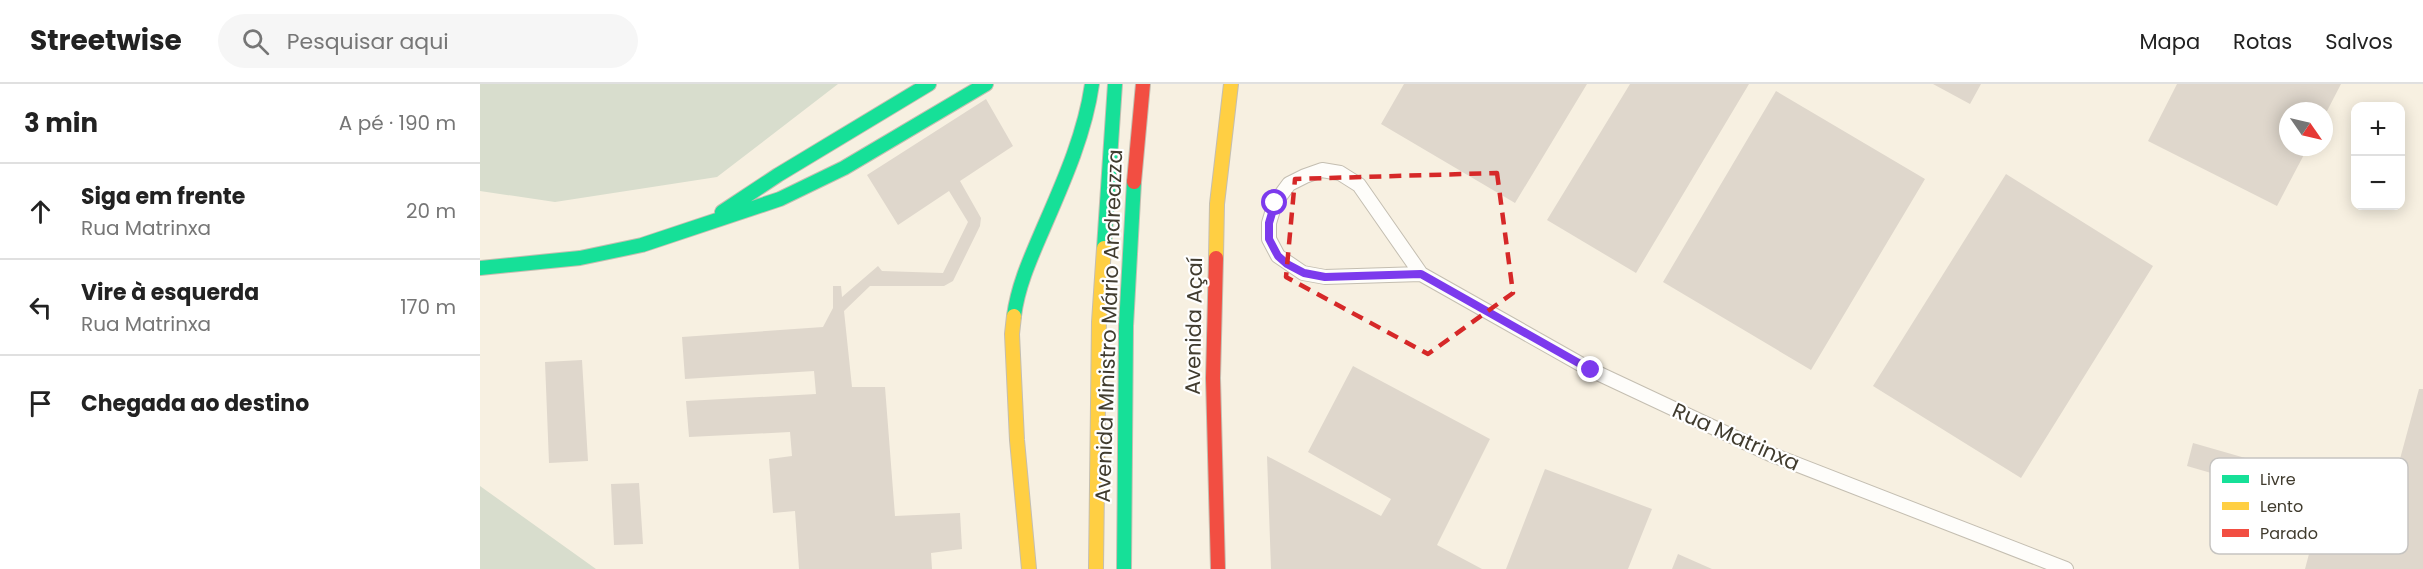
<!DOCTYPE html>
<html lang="pt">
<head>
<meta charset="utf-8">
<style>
  body { margin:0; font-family:Poppins,sans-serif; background:#f6f6f6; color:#222 }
  .controls { position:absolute; right:18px; top:18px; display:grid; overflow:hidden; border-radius:12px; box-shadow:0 3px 15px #0003 }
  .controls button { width:54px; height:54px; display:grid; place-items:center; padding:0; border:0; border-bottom:2px solid #e0e0e0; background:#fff; color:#222; font:30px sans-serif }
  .compass { position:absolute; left:1799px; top:18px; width:54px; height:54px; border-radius:50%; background:#fff; box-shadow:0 3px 15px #0003; rotate:124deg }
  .stop { position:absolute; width:18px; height:18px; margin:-14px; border:4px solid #7c3aed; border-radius:50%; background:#fff }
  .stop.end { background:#7c3aed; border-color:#fff; box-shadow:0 2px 6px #0008 }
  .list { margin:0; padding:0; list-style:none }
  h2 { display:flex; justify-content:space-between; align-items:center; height:78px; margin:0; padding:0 24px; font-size:26px }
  h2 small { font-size:20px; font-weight:400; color:#767676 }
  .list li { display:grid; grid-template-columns:39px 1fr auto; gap:18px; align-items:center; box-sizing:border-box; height:96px; padding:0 24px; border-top:2px solid #e0e0e0 }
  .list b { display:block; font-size:22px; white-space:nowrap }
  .list p { margin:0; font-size:20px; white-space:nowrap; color:#767676 }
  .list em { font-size:20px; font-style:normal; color:#767676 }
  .icon { flex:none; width:33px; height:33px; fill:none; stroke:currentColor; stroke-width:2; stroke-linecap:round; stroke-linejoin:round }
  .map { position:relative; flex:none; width:1943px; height:485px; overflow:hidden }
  header { display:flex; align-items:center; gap:36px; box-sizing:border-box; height:84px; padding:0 30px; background:#fff; border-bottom:2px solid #e0e0e0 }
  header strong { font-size:28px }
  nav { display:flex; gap:33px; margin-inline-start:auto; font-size:21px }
  .search { width:420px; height:54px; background:#f6f6f6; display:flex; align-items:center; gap:15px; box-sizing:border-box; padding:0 21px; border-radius:33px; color:#767676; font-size:22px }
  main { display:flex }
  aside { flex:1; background:#fff }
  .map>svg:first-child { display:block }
  .green { fill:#d8ddcd }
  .building { fill:#dfd7cc }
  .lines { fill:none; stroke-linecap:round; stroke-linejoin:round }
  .street-casing { stroke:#c4beb1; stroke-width:16 }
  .fast-casing { stroke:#c4beb1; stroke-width:16 }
  .slow-casing { stroke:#c4beb1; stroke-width:16 }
  .jam-casing { stroke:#c4beb1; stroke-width:16 }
  .street { stroke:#fefdfa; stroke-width:14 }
  .fast { stroke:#16e098; stroke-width:14 }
  .slow { stroke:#ffcf43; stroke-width:14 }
  .jam { stroke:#f24e42; stroke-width:14 }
  .route { stroke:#7c3aed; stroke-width:8 }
  .marked { fill:none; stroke:#d62828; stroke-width:4.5; stroke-dasharray:12 8; stroke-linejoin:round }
  .labels { text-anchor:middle; stroke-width:4.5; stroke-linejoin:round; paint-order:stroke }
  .street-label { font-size:21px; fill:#413c2f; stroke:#fff }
  .key { fill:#fff; stroke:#c6c4c1; stroke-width:1.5 }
  .key-label { font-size:16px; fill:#413c2f }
</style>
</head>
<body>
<header>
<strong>Streetwise</strong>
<div class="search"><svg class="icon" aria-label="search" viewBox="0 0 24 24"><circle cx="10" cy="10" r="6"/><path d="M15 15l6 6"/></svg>Pesquisar aqui</div>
<nav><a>Mapa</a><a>Rotas</a><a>Salvos</a></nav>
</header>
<main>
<aside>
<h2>3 min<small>A pé · 190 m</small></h2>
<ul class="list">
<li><svg class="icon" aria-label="ahead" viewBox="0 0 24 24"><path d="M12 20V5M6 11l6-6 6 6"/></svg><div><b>Siga em frente</b><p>Rua Matrinxa</p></div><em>20 m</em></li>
<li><svg class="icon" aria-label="left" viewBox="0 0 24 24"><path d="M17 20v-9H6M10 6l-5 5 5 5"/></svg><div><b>Vire à esquerda</b><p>Rua Matrinxa</p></div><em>170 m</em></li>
<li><svg class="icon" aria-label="arrive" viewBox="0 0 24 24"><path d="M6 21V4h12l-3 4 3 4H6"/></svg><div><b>Chegada ao destino</b></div></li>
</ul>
</aside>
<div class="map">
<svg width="1943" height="485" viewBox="0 0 1943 485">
  <rect width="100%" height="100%" fill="#f7f0e1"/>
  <path class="green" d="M 0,0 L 358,0 L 237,93 L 75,118 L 0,107 Z
    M 0,402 L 116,485 L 0,485 Z"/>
  <path class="building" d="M 924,0 L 1107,0 L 1035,119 L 901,40 Z
    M 1150,0 L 1269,0 L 1156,189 L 1067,136 Z
    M 1453,0 L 1501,0 L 1490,20 Z
    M 1697,0 L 1861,0 L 1847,27 L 1808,27 L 1808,63 L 1828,63 L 1797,122 L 1668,57 Z
    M 1296,7 L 1445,95 L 1331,286 L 1183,198 Z
    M 506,15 L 533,62 L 480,97 L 501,134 L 500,142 L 473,197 L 464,202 L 390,202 L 364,227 L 372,303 L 405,303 L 415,432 L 480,429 L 482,465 L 451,469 L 452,485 L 319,485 L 315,427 L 293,429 L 289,375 L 312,372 L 310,348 L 209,353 L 206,317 L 336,310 L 334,287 L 205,295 L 202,253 L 343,243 L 353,224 L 353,202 L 361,202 L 362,213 L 398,182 L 402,187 L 463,189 L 488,138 L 469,107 L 418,141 L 387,91 Z
    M 1526,90 L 1673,182 L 1541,394 L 1393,302 Z
    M 102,276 L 108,377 L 69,379 L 65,278 Z
    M 873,282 L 1010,355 L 957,461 L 1002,485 L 791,485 L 787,372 L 901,432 L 911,415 L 828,368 Z
    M 1939,305 L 1943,305 L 1943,485 L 1825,485 L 1842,421 L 1707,382 L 1713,359 L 1849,398 L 1853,380 L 1914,397 Z
    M 1065,385 L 1172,425 L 1148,485 L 1026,485 Z
    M 159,399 L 163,460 L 134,461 L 131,400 Z
    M 1198,470 L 1232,485 L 1192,485 Z"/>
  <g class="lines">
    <g class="street-casing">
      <path id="street" d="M 941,190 L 845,193 L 823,189 L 798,172 L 789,155 L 789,139 L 795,119 L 809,100 L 825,92 L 842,86 L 860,89 L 879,101 L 941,190 L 1111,286 L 1290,370 L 1586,485"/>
    </g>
    <g class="fast-casing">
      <path id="fast" d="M 242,128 L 298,91 L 449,0
        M 624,164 L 635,0
        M 0,184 L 100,174 L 162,161 L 300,115 L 364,84 L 506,0
        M 534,232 C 538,201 551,173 563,145 C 583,99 605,50 612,0
        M 644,485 L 646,242 L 654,98"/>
    </g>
    <g class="slow-casing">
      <path id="slow" d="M 736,174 L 737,120 L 751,0
        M 534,232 L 532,250 L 537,356 L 549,485
        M 616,485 L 619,238 L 624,164"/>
    </g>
    <g class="jam-casing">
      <path id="jam" d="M 654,98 L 663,0
        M 736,174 L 733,294 L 738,485"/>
    </g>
    <use href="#street" class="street"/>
    <use href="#fast" class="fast"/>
    <use href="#slow" class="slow"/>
    <use href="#jam" class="jam"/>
  </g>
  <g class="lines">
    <path class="route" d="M 795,119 L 789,139 L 789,155 L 798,172 L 807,180 L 824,189 L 845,193 L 941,190 L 1111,286"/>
  </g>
  <path class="marked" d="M 1017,89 L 1033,209 L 948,270 L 806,193 L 815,95 Z"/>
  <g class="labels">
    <g class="street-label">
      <text transform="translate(629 242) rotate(-88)" y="7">Avenida Ministro Mário Andreazza</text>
      <text transform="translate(714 242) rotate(-89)" y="7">Avenida Açaí</text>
      <text transform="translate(1256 353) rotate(24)" y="7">Rua Matrinxa</text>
    </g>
  </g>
  <rect x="1730" y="374" width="198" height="96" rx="9" class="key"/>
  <rect x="1742" y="391" width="27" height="8" fill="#16e098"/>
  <rect x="1742" y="418" width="27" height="8" fill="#ffcf43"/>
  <rect x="1742" y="445" width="27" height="8" fill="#f24e42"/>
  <g class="key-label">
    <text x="1780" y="401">Livre</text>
    <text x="1780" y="428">Lento</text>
    <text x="1780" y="455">Parado</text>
  </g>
</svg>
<div class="controls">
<button>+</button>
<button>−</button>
</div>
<svg class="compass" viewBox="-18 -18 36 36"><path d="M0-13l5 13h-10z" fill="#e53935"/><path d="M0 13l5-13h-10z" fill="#767676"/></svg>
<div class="stop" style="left:795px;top:119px"></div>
<div class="stop end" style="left:1111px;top:286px"></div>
</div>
</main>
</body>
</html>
